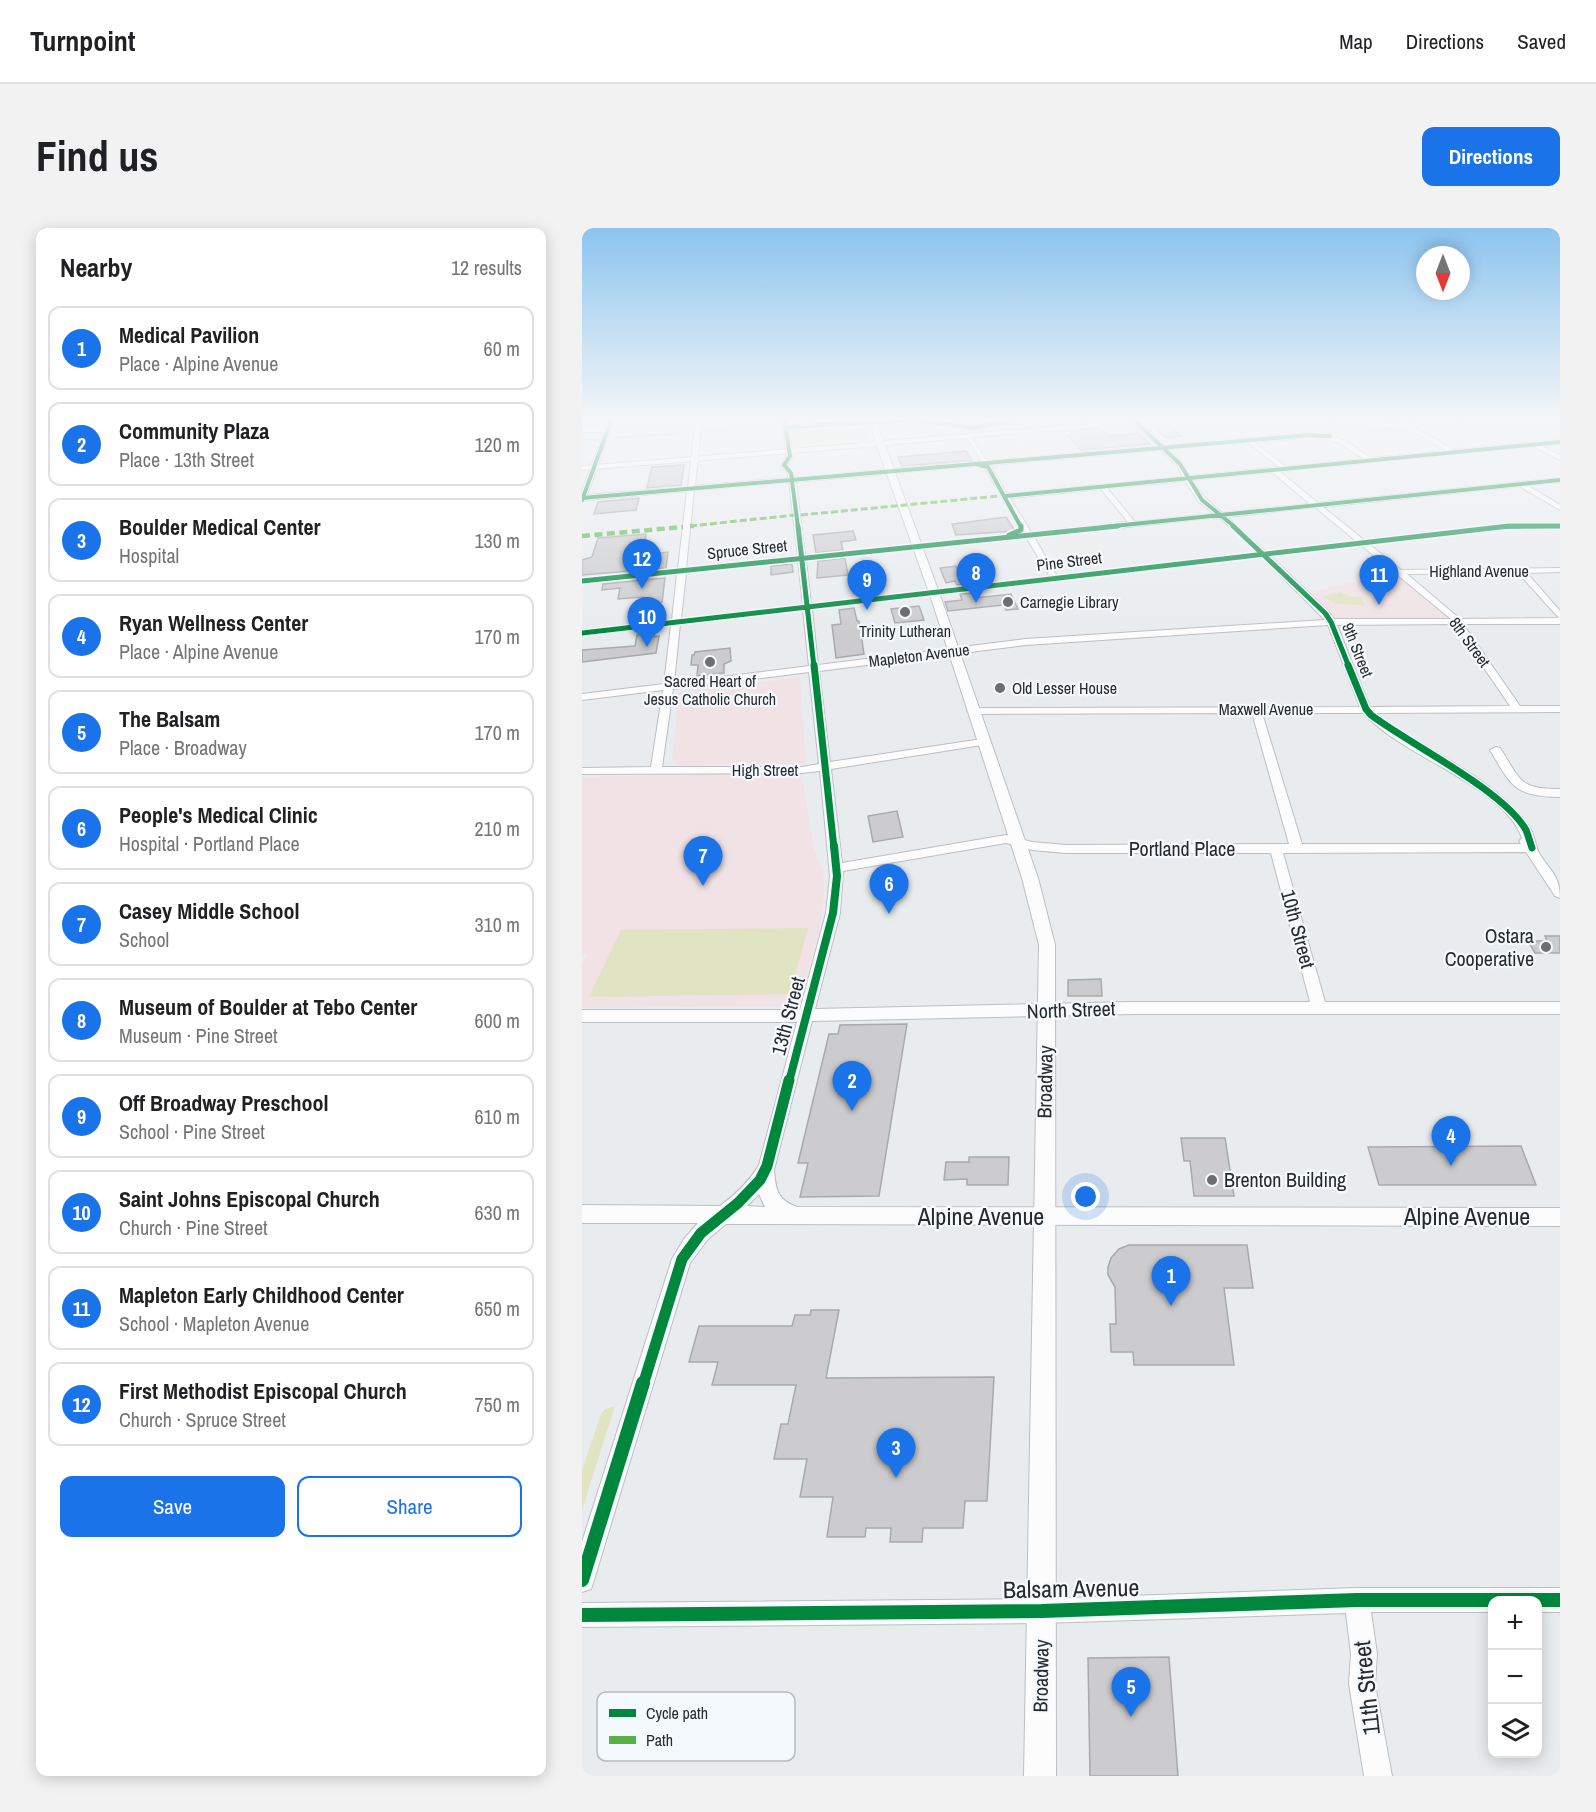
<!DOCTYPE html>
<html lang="en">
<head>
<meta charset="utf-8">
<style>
  body { margin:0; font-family:"Archivo Narrow",sans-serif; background:#f2f2f2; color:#202124 }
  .controls { position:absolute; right:18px; bottom:18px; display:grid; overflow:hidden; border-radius:12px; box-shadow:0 3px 15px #0003 }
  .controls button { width:54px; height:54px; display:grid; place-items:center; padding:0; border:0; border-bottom:2px solid #e0e0e0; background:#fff; color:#202124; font:30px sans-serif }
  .compass { position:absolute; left:834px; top:18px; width:54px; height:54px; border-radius:50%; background:#fff; box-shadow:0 3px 15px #0003; rotate:180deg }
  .you { position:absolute; left:504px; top:969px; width:21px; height:21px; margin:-15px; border:4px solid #fff; border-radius:50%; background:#1a73e8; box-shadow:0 0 0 9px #1a73e833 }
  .badge { display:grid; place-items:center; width:39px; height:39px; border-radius:50%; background:#1a73e8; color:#fff; font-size:20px; font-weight:700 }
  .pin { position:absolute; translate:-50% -50px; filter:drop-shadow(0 2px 3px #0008) }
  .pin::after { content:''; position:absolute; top:32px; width:21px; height:18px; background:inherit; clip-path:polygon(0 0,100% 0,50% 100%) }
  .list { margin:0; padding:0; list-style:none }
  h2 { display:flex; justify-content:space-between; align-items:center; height:78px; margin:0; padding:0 24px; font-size:26px }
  h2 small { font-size:20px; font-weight:400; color:#757577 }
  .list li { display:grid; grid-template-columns:39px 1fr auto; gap:18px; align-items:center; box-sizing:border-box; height:84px; margin:0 12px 12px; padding:0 12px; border:2px solid #e0e0e0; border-radius:12px }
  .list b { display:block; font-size:22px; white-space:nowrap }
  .list p { margin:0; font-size:20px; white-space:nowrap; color:#757577 }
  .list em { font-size:20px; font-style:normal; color:#757577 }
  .actions { display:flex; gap:12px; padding:18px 24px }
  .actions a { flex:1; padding:14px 0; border:2px solid #1a73e8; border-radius:12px; text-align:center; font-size:21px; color:#1a73e8 }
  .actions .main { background:#1a73e8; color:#fff }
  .icon { flex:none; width:33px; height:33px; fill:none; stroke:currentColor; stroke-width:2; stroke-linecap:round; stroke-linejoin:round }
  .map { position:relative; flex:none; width:978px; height:1548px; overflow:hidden; border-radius:12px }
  header { display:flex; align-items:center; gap:36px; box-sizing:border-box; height:84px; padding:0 30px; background:#fff; border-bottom:2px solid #e0e0e0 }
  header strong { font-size:28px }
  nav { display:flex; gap:33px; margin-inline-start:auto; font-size:21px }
  .intro { display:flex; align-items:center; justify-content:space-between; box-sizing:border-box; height:144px; padding:0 36px }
  h1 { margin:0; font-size:42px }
  .button { padding:15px 27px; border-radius:12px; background:#1a73e8; color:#fff; font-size:21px; font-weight:700 }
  main { display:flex; gap:36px; padding:0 36px }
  aside { flex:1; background:#fff; border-radius:12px; box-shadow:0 3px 15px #0003 }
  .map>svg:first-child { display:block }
  .education { fill:#f0e2e5 }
  .green { fill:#e0e4c2 }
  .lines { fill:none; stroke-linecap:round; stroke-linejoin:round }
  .stream { stroke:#a2ddfa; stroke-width:1.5 }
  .building { fill:#cccccf; stroke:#a8a9ab; stroke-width:1.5 }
  .minor-casing { stroke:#bcbfc1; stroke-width:2 }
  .major-casing { stroke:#bcbfc1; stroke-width:2 }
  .minor { fill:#fcfcfd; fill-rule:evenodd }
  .major { fill:#fcfcfd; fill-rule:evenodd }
  .quiet-far1 { stroke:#56b246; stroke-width:3; stroke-dasharray:7 3; stroke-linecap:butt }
  .quiet { stroke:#56b246; stroke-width:4.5; stroke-dasharray:8 4.5; stroke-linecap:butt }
  .cycleway-far5-casing { stroke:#f4f9fe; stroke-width:5 }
  .cycleway-far4-casing { stroke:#f4f9fe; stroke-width:8 }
  .cycleway-far3-casing { stroke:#f4f9fe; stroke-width:10 }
  .cycleway-far2-casing { stroke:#f4f9fe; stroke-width:12 }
  .cycleway-far1-casing { stroke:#f4f9fe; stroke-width:15 }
  .cycleway-casing { stroke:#f4f9fe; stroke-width:18 }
  .cycleway-far5 { stroke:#00873e; stroke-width:4 }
  .cycleway-far4 { stroke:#00873e; stroke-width:5 }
  .cycleway-far3 { stroke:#00873e; stroke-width:7 }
  .cycleway-far2 { stroke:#00873e; stroke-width:8 }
  .cycleway-far1 { stroke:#00873e; stroke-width:11 }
  .cycleway { stroke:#00873e; stroke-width:14 }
  .poi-dot { fill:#6c6e70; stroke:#f4f9fe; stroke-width:2 }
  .labels { text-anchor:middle; stroke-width:4.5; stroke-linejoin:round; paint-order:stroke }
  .far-street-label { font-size:16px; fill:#282a2c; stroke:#f4f9fe }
  .far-poi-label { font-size:16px; fill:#282a2c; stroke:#f4f9fe; text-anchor:start }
  .street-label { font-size:20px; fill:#282a2c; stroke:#f4f9fe }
  .poi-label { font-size:20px; fill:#282a2c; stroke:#f4f9fe; text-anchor:end }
  .near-street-label { font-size:24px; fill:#282a2c; stroke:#f4f9fe }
  .key { fill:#f4f9fe; stroke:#b7bbbf; stroke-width:1.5 }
  .key-label { font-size:16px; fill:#282a2c }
</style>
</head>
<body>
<header>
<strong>Turnpoint</strong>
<nav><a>Map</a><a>Directions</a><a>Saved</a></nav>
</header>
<div class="intro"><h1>Find us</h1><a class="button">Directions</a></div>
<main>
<aside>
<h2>Nearby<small>12 results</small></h2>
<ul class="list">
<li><span class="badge">1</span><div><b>Medical Pavilion</b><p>Place · Alpine Avenue</p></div><em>60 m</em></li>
<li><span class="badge">2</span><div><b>Community Plaza</b><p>Place · 13th Street</p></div><em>120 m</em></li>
<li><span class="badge">3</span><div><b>Boulder Medical Center</b><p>Hospital</p></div><em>130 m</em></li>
<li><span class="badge">4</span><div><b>Ryan Wellness Center</b><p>Place · Alpine Avenue</p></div><em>170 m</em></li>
<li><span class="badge">5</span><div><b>The Balsam</b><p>Place · Broadway</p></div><em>170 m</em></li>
<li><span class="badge">6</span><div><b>People's Medical Clinic</b><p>Hospital · Portland Place</p></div><em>210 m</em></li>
<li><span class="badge">7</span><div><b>Casey Middle School</b><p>School</p></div><em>310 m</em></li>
<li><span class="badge">8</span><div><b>Museum of Boulder at Tebo Center</b><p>Museum · Pine Street</p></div><em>600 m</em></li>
<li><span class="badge">9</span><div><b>Off Broadway Preschool</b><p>School · Pine Street</p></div><em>610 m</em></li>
<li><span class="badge">10</span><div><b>Saint Johns Episcopal Church</b><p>Church · Pine Street</p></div><em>630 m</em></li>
<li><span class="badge">11</span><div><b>Mapleton Early Childhood Center</b><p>School · Mapleton Avenue</p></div><em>650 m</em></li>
<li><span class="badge">12</span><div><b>First Methodist Episcopal Church</b><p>Church · Spruce Street</p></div><em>750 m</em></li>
</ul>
<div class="actions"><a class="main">Save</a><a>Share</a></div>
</aside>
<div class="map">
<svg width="978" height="1548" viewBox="0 0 978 1548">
  <rect width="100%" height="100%" fill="#e9ecef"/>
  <path class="education" d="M 812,345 L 869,391 L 755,391 L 728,364 Z
    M 218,449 L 224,536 L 95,537 L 90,532 L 97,464 Z
    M 219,544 L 232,621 L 237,635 L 241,639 L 242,667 L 238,698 L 220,765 L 197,778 L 0,780 L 0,737 L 6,726 L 0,726 L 0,549 Z"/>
  <path class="green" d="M 205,190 L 281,190 L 286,211 L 212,218 Z
    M 373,190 L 444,190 C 424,196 401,201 380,199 L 376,191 Z
    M 752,196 L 826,201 L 755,207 L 719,204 L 749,201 Z
    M 759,364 L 769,369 L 779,369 L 783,377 L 754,376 L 740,368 Z
    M 226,700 L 208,766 L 7,769 L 39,702 Z
    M 33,1178 L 0,1282 L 0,1242 L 19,1186 L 23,1181 Z"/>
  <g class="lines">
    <path class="stream" d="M 214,197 L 278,191
      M 125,203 L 194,198
      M 33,210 L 108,204
      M 0,212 L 14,212"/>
  </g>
  <path class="building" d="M 586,197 L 599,208 L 584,210 L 571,198 Z
    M 518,200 L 526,208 L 556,205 L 568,216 L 499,222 L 486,208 L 491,205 L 489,203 Z
    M 384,223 L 390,232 L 320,238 L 316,229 Z
    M 102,237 L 99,257 L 65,260 L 70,239 Z
    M 57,270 L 54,282 L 12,286 L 16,274 Z
    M 424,289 L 433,303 L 374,307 L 370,296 Z
    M 271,303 L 274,312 L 259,314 L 261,322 L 234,325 L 231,307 Z
    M 64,306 L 60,327 L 86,324 L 84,340 L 0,347 L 0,332 L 10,329 L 16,310 Z
    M 263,330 L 266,347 L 235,350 L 236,333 Z
    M 210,336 L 211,344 L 189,347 L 189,338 Z
    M 374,338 L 376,341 L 380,341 L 386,356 L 375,357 L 373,353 L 364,355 L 358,340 Z
    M 83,350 L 80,374 L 60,377 L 61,369 L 36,371 L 38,360 L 20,362 L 21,356 Z
    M 390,365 L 393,370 L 429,366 L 436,381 L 424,382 L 421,377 L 366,383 L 363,374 L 380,372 L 378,366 Z
    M 337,378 L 342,392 L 313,395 L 309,381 Z
    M 272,380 L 275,393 L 277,393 L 282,426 L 254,430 L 250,397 L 259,396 L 257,382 Z
    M 73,405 L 72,409 L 77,408 L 74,425 L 0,434 L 0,422 L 53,418 L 55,407 Z
    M 148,420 L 149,433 L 142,436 L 142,445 L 115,448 L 116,437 L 109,437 L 110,427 L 112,427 L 113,424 Z
    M 315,583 L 321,609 L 291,614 L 286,588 Z
    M 963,708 L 978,708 L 978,725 L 953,725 L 946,713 L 965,713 Z
    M 519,751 L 520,768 L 486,768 L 486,752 Z
    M 325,796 L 297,968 L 218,969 L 226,935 L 216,935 L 247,806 L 256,806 L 258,797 Z
    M 599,910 L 643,910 L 652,968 L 612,968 L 608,933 L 602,933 Z
    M 939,918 L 954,957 L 797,957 L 786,919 Z
    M 387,929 L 427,929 L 426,957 L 385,957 L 385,951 L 362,952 L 364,934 L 387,934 Z
    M 547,1017 L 665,1017 L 671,1060 L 642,1060 L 652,1137 L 552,1137 L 551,1124 L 529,1124 L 528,1096 L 534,1096 L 533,1059 L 526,1047 L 526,1039 L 529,1030 L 537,1021 Z
    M 229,1082 L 257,1082 L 244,1150 L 412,1149 L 405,1273 L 383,1273 L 381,1300 L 341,1300 L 340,1314 L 308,1314 L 309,1300 L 284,1300 L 283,1309 L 245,1309 L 251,1269 L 218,1269 L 225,1231 L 192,1231 L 199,1196 L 206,1196 L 214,1157 L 130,1157 L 136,1134 L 107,1134 L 117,1098 L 210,1098 L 213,1087 L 228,1087 Z
    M 587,1429 L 596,1548 L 508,1548 L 506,1430 Z"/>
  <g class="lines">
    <g class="minor-casing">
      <path id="minor" d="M 27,190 L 33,190 L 5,267 L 106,259 L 114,190 L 120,190 L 113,258 L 206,250 L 206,245 L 199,237 L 205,228 L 199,190 L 205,190 L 211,228 L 205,237 L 213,250 L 399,233 L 384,208 L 387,206 L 405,233 L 576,218 L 552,195 L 550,190 L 556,190 L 582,218 L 727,205 L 744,207 L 762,212 L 789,230 L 865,223 L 807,190 L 815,190 L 873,222 L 978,212 L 978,216 L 959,218 L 978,227 L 978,232 L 951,218 L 697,243 L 736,275 L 978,250 L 978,254 L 945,257 L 978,277 L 978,282 L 937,258 L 741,279 L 782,312 L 927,296 L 978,296 L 978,300 L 927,300 L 787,316 L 819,342 L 978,340 L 978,344 L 945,345 L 978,383 L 978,396 L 881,396 L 938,478 L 978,478 L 978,484 L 793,485 C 839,520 917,552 948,600 C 953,608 953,618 957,625 C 968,643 978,647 978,670 L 973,668 L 944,624 L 701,625 L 743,774 L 978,774 L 978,786 L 552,786 L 230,793 L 192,942 C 194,961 194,971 215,979 L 978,980 L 978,998 L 144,996 L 126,1011 L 108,1035 L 12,1352 L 9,1361 L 0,1364 L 0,1314 L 90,1031 L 102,1011 L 116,995 L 0,995 L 0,977 L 138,978 C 154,966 167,954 177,937 L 215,794 L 0,794 L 0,782 L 218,782 L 244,685 L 248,648 L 238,543 L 220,545 L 0,546 L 0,540 L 69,539 L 81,462 L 0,472 L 0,466 L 82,456 L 89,397 L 0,408 L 0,402 L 90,392 L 95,346 L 0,356 L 0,350 L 96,341 L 105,263 L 4,272 L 0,274 L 0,263 L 22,204 L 0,204 L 0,200 L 23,200 ZM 735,209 L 757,215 L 782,231 L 704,239 L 672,214 ZM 665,214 L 697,239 L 607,248 L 600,235 L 586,221 ZM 579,222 L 595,237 L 601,249 L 425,266 L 408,237 ZM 401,237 L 442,305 L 223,328 L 214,254 ZM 690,244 L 728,276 L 640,285 L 623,270 L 609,252 ZM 603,253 L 617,274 L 632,286 L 553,294 L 525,260 ZM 207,254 L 216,328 L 104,340 L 112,262 ZM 519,261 L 546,294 L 449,304 L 428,270 ZM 733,279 L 774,313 L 684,324 L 645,289 ZM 637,289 L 676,325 L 475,348 L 452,309 ZM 444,309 L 468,349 L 229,376 L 224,332 ZM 779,317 L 869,391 L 752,391 L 746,383 L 688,328 ZM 680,329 L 743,392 L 444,411 L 236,437 L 230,381 ZM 216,333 L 221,377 L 99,391 L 104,345 ZM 936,345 L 977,390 L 878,391 L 825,346 ZM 221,382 L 227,438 L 92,455 L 98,396 ZM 872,396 L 928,478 L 788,479 L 755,397 ZM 746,397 L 778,479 L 390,480 L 385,483 L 390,486 L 670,485 L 707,616 L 484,617 L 450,614 L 424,607 L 260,635 L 249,541 L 400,517 L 405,514 L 400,511 L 248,534 L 237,443 L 444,417 ZM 227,444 L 237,536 L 220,539 L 80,539 L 91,461 ZM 680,485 L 782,485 C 816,527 922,557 940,610 L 937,613 L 939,616 L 720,616 ZM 424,615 L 450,622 L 484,625 L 689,625 L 728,774 L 552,774 L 233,781 L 258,685 L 261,643 ZM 177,966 L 183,979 L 165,978 Z
        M 914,519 L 918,520 C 939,552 936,561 978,561 L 978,569 C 932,568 930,559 908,522 Z
        M 775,1360 L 978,1360 L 978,1384 L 956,1384 L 956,1372 L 910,1372 L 910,1384 L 789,1384 L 795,1426 L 793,1456 L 810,1548 L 782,1548 L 767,1456 L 769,1426 L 764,1385 L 460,1395 L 0,1399 L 0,1375 L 460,1371 Z"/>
    </g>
    <g class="major-casing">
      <path id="major" d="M 286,190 L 293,190 L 301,213 L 576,190 L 609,190 L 303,217 L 359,370 L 456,650 L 473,717 L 474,1548 L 442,1548 L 457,717 L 440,650 L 349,370 L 295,218 L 0,242 L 0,238 L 294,214 Z
        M 692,190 C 734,190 775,196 817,196 C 855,196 894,190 932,190 L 817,200 Z"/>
    </g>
    <use href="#minor" class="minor"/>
    <use href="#major" class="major"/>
    <path class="quiet-far1" d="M 219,287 L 417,268
      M 108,298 L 213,287"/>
    <path class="quiet" d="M 108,298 L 112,298
      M 0,308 L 101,299"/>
    <g class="cycleway-far5-casing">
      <path id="cycleway-far5" d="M 202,190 L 208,228 L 202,237 L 209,245 L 216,299
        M 553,190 L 554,194 L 598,236 L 620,272 L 653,299
        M 203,199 L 334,192 L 391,200 L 446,190
        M 393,236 L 406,239 L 439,299
        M 424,268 L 978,214
        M 0,270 L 727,207 L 748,208
        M 0,272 L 30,190
        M 522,299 L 978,252
        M 917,299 L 978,298"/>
    </g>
    <g class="cycleway-far4-casing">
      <path id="cycleway-far4" d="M 216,298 L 232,439
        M 651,298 L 743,385 L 749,394 L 767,439
        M 427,307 L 439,302 L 439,298
        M 0,353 L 536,298
        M 0,405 L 927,298 L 978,298"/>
    </g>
    <g class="cycleway-far3-casing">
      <path id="cycleway-far3" d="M 232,437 L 252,620
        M 766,437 L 784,481 L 789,487 C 829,517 921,562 944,602 C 946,607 948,614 950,620"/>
    </g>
    <g class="cycleway-far2-casing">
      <path id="cycleway-far2" d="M 207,854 L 251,685 L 255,648 L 252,618"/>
    </g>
    <g class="cycleway-far1-casing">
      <path id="cycleway-far1" d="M 61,1157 L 100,1031 L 119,1005 L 156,975 L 178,952 L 185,938 L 207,852"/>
    </g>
    <g class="cycleway-casing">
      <path id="cycleway" d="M 0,1352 L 61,1155
        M 0,1387 L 460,1383 L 775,1372 L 978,1372"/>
    </g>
    <use href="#cycleway-far5" class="cycleway-far5"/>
    <use href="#cycleway-far4" class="cycleway-far4"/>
    <use href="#cycleway-far3" class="cycleway-far3"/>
    <use href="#cycleway-far2" class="cycleway-far2"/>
    <use href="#cycleway-far1" class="cycleway-far1"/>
    <use href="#cycleway" class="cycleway"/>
  </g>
  <linearGradient id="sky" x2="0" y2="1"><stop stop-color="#8cc4ef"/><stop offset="0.47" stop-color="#f5f6f8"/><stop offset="1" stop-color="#f5f6f8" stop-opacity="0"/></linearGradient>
  <rect width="978" height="407" fill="url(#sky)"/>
  <g class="poi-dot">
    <circle cx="426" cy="374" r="6"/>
    <circle cx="323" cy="384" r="6"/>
    <circle cx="128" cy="434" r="6"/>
    <circle cx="418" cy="460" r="6"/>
    <circle cx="964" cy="719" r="6"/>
    <circle cx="630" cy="952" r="6"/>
  </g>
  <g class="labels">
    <g class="far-street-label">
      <text transform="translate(165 321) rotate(-6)" y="6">Spruce Street</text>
      <text transform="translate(487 333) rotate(-7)" y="6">Pine Street</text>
      <text x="897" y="349">Highland Avenue</text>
      <text transform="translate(888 414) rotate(54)" y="6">8th Street</text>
      <text transform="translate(776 422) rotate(68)" y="6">9th Street</text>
      <text transform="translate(337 427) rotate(-7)" y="6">Mapleton Avenue</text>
      <text x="684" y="487">Maxwell Avenue</text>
      <text x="183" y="548">High Street</text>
    </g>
    <g class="far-poi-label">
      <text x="438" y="380">Carnegie Library</text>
      <text x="323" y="409" text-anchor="middle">Trinity Lutheran</text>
      <text x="128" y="459" text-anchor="middle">Sacred Heart of<tspan x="128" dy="18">Jesus Catholic Church</tspan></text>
      <text x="430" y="466">Old Lesser House</text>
    </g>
    <g class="street-label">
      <text x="600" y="628">Portland Place</text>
      <text transform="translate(716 701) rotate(75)" y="7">10th Street</text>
      <text transform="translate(489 782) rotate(-2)" y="7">North Street</text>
      <text transform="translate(206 788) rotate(-75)" y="7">13th Street</text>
      <text transform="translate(463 854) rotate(-89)" y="7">Broadway</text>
      <text transform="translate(459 1448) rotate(-89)" y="7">Broadway</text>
    </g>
    <g class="poi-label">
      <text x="952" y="715">Ostara<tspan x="952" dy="23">Cooperative</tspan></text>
      <text x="642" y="959" text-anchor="start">Brenton Building</text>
    </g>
    <g class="near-street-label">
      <text x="399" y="997">Alpine Avenue</text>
      <text x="885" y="997">Alpine Avenue</text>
      <text transform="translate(489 1361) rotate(-1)" y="8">Balsam Avenue</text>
      <text transform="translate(785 1460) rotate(-96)" y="8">11th Street</text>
    </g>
  </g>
  <rect x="15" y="1464" width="198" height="69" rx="9" class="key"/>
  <rect x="27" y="1481" width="27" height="8" fill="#00873e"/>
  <rect x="27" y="1508" width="27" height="8" fill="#56b246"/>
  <g class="key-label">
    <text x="64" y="1491">Cycle path</text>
    <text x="64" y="1518">Path</text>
  </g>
</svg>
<div class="controls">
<button>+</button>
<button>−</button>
<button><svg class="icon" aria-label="layers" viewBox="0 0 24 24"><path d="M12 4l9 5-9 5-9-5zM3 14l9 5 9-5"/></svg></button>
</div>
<svg class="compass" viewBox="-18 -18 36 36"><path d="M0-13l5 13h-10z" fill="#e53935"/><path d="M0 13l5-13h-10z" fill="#757577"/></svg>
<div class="you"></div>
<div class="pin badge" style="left:589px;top:1078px">1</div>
<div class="pin badge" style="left:270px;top:883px">2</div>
<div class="pin badge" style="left:314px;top:1250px">3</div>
<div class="pin badge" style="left:869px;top:938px">4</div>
<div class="pin badge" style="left:549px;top:1489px">5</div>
<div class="pin badge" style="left:307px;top:686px">6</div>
<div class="pin badge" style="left:121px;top:658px">7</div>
<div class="pin badge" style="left:394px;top:375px">8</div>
<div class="pin badge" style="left:285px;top:382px">9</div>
<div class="pin badge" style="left:65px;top:419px">10</div>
<div class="pin badge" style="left:797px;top:377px">11</div>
<div class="pin badge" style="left:60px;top:361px">12</div>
</div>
</main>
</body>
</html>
